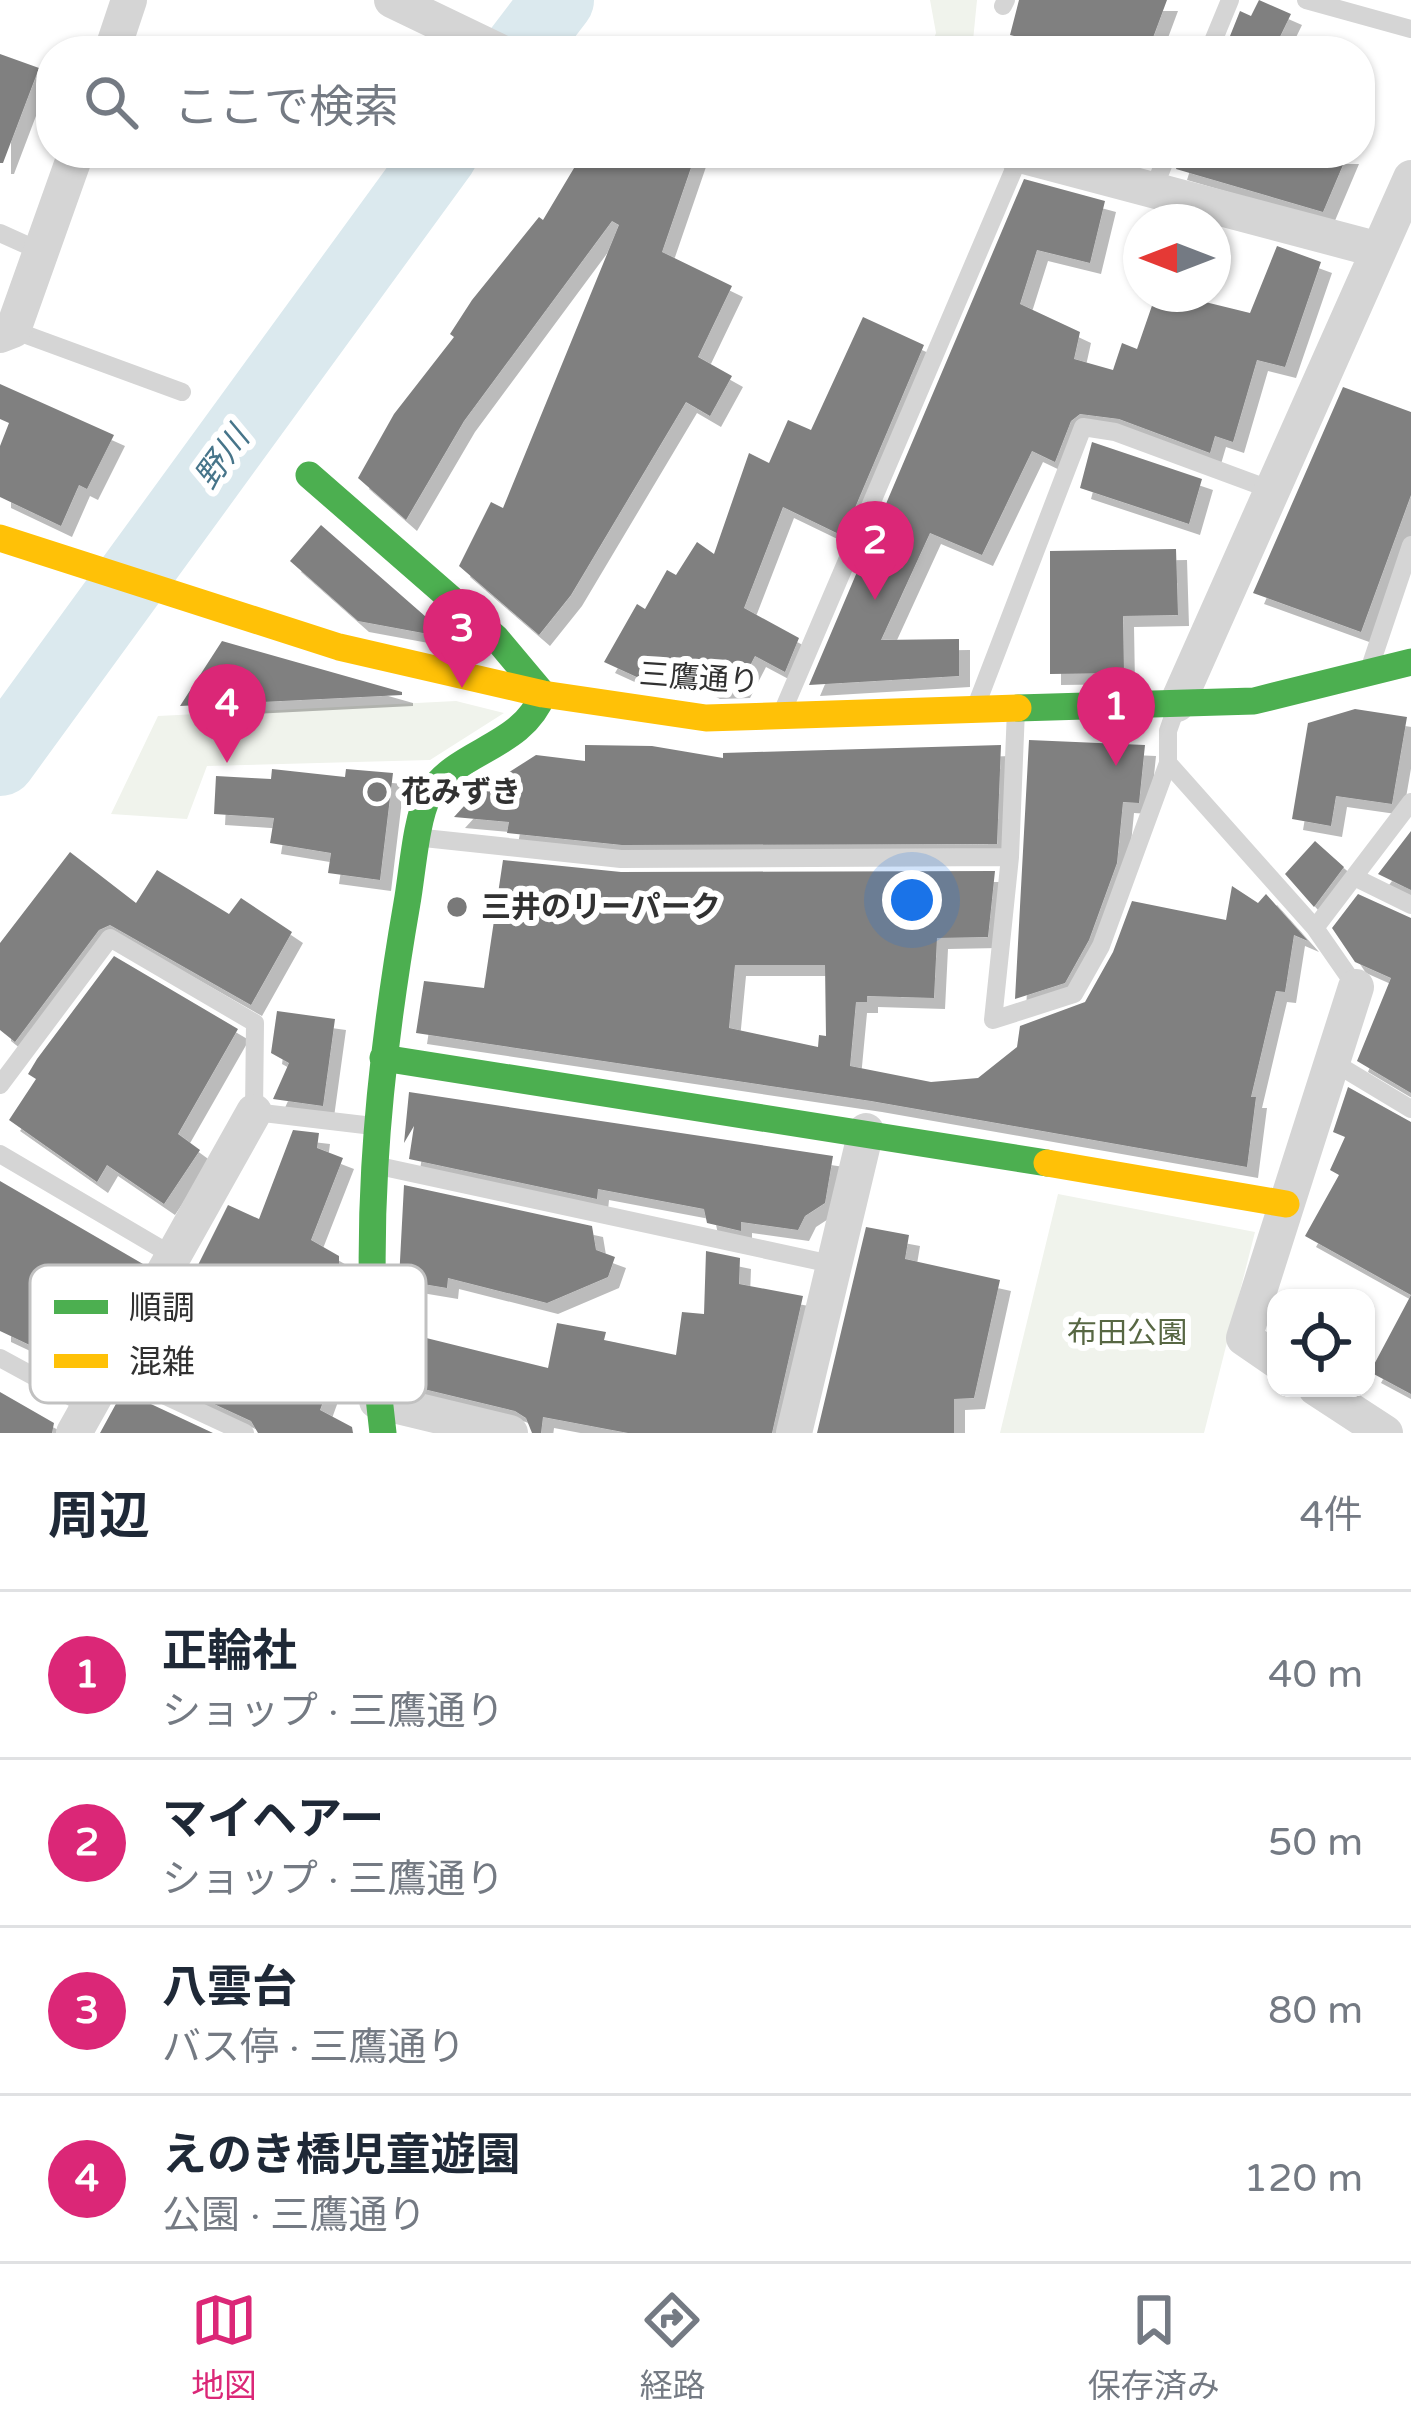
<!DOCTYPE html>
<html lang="ja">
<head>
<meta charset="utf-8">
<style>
  body { margin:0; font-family:"Varela Round","Noto Sans JP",sans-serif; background:#f2f2f3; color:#1f2937 }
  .controls { position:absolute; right:36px; bottom:36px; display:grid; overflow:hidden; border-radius:24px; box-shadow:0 3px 9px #0004 }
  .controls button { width:108px; height:108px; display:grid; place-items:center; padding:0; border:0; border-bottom:3px solid #e0e1e3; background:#fff; color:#1f2937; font:60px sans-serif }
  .compass { position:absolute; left:1123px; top:204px; width:108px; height:108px; border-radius:50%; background:#fff; box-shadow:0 3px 9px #0004; rotate:270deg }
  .you { position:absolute; left:912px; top:900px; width:42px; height:42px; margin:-30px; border:9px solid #fff; border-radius:50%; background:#1a73e8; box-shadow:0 0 0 18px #1a73e833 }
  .badge { display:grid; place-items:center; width:78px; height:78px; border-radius:50%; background:#db2777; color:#fff; font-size:39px; font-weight:700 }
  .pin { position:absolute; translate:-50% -99px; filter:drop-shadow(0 3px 6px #0008) }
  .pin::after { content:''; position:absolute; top:63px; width:42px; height:36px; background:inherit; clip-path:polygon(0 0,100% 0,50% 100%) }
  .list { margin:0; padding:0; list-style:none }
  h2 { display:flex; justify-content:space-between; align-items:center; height:156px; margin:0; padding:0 48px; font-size:51px }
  h2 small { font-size:39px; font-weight:400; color:#747a83 }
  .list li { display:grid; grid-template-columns:78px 1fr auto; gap:36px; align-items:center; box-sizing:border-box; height:168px; padding:0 48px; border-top:3px solid #e0e1e3 }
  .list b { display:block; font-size:45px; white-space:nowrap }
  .list p { margin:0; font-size:39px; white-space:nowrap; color:#747a83 }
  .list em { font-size:39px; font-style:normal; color:#747a83 }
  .icon { flex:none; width:66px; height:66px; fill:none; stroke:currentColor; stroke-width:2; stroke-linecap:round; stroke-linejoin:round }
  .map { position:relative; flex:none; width:1411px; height:1433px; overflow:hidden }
  .search { position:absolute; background:#fff; box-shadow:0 3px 9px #0004; left:36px; right:36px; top:36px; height:132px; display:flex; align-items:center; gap:30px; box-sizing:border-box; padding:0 42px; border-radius:48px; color:#747a83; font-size:45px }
  .sheet { height:828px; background:#fff }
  nav { display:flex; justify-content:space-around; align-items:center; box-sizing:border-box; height:168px; border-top:3px solid #e0e1e3; background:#fff; font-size:33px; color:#747a83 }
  nav a { display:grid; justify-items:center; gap:6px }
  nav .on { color:#db2777 }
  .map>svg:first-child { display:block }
  .green { fill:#f0f3ec }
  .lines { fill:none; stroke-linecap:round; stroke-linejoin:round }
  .river { stroke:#dbe9ee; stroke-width:72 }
  .building { fill:#808080; fill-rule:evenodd; filter:url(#shadow) }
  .lane { stroke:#d5d5d5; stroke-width:18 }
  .street { stroke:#d5d5d5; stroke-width:36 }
  .fast { stroke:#4caf50; stroke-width:27 }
  .slow { stroke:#ffc107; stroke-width:27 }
  .poi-dot { fill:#797979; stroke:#fff; stroke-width:4.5 }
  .labels { text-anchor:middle; stroke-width:12; stroke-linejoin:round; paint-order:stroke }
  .street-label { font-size:30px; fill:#313131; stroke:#fff }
  .poi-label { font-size:30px; font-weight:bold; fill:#313131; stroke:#fff; text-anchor:start }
  .park-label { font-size:30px; fill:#576743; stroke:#fff }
  .water-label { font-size:33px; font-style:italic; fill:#47758a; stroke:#fff }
  .key { fill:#fff; stroke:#c1c1c1; stroke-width:3 }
  .key-label { font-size:33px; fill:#313131 }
</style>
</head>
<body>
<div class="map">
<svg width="1411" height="1433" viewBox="0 0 1411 1433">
  <defs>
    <filter id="shadow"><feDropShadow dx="11" dy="11" stdDeviation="0" flood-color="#0004"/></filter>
  </defs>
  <rect width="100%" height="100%" fill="#fff"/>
  <path class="green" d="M 930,0 L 977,0 L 972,51 L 929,51 L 936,33 Z
    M 456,701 L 504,713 L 430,760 L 207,766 L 187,819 L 111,814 L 158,716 Z
    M 1058,1194 L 1255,1232 L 1204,1433 L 1000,1433 Z"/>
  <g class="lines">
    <path class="river" d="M 519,51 L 558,0
      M 0,760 L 442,153"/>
  </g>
  <path class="building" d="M 1019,0 L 1167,0 L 1148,51 L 1074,51 L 1010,35 Z
    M 1259,0 L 1291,14 L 1273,51 L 1224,51 L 1240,11 L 1251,16 Z
    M 0,54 L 39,68 L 3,163 L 0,163 Z
    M 583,153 L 696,153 L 662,252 L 732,286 L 698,357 L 732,376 L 710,416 L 686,402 L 571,595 L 539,635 L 459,566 L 491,502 L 503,508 L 619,225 L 612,221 L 464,421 L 406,520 L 358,478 L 394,414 L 454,337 L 450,334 L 472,300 L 539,217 L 543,220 Z
    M 1181,153 L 1348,153 L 1323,212 L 1176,169 Z
    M 1024,179 L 1105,201 L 1090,263 L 1037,250 L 1020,304 L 1080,332 L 1074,359 L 1113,370 L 1122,343 L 1137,349 L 1156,294 L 1195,294 L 1193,299 L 1250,313 L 1277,246 L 1321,262 L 1285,367 L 1257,360 L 1233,442 L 1215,436 L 1210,453 L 1119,419 L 1080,414 L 1071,421 L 1055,462 L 1032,451 L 982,555 L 930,533 L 881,640 L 959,639 L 959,676 L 809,685 Z
    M 863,317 L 924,345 L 843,536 L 783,507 L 744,608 L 799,638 L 785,672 L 755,656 L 739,687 L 709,688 L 650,657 L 639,678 L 604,662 L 637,604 L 645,609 L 667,570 L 676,575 L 697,542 L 714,554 L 749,453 L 769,463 L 788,420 L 811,430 Z
    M 0,384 L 114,435 L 87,489 L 79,485 L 61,526 L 0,497 L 0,446 L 9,423 L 0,419 Z
    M 1343,387 L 1411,412 L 1411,495 L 1361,632 L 1253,593 Z
    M 1092,442 L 1202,479 L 1189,524 L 1080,488 Z
    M 321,525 L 450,638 L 358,621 L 290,561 Z
    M 1176,549 L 1178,615 L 1123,616 L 1124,673 L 1050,674 L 1050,551 Z
    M 222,641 L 402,692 L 402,695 L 180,706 Z
    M 1355,709 L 1407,717 L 1392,804 L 1336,796 L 1331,826 L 1292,819 L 1308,723 Z
    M 1029,740 L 1145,745 L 1139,803 L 1123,802 L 1117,863 L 1089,940 L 1065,983 L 1015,999 Z
    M 585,745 L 652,746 L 723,758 L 723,753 L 1001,745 L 997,844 L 622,845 L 507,833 L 509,822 L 454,817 L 475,794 L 536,755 L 585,761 Z
    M 272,769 L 345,777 L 346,769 L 393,773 L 380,880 L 328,873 L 331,853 L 270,843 L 274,818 L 214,814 L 216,776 L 271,779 Z
    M 1411,831 L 1411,890 L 1378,874 Z
    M 1315,841 L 1344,867 L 1314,907 L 1285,874 Z
    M 70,852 L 136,903 L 157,870 L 229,914 L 241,898 L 292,932 L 251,1005 L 110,925 L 99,930 L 15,1042 L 0,1030 L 0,943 Z
    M 503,860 L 621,872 L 995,871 L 988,937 L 937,938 L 934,998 L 867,996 L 867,1002 L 856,1002 L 850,1066 L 931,1082 L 978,1078 L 1017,1047 L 1020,1026 L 1085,1002 L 1113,952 L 1132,901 L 1226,920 L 1232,886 L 1258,903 L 1266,894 L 1308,941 L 1294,935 L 1285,992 L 1276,991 L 1251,1097 L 1256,1097 L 1247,1167 L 871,1101 L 416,1033 L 424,981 L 484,988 ZM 735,965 L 825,965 L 826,1036 L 819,1035 L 818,1047 L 729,1028 Z
    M 1358,894 L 1411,918 L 1411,1093 L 1357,1061 L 1391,978 L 1355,962 L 1332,928 Z
    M 114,956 L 238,1029 L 178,1134 L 200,1150 L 164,1204 L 107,1165 L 97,1182 L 9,1120 L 36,1079 L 28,1074 L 37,1059 Z
    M 277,1011 L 335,1019 L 323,1106 L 273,1099 L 289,1063 L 271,1053 Z
    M 1348,1087 L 1411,1122 L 1411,1295 L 1305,1236 L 1339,1175 L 1330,1170 L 1345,1137 L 1333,1132 Z
    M 409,1092 L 833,1156 L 825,1203 L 805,1216 L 798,1230 L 741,1222 L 741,1231 L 707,1223 L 704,1209 L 598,1189 L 597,1199 L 409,1159 L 414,1126 L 404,1143 Z
    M 293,1130 L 319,1133 L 317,1148 L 343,1158 L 311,1240 L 339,1256 L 339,1271 L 299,1265 L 291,1305 L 314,1311 L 303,1331 L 343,1347 L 320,1410 L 352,1427 L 353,1433 L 258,1433 L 251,1421 L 136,1368 L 185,1282 L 189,1283 L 228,1205 L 259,1219 Z
    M 0,1181 L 143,1264 L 83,1370 L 0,1331 Z
    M 404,1185 L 592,1226 L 596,1250 L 615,1257 L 608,1277 L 547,1303 L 448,1278 L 447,1288 L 399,1280 Z
    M 866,1227 L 909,1235 L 905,1259 L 1000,1280 L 974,1398 L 954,1399 L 954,1433 L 817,1433 Z
    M 706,1251 L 740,1258 L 739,1284 L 803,1296 L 772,1433 L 628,1433 L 543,1417 L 541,1433 L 532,1433 L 526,1418 L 515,1411 L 407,1385 L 402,1332 L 548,1368 L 557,1323 L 606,1332 L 604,1340 L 676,1355 L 682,1312 L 704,1314 Z
    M 1411,1295 L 1411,1394 L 1370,1372 Z
    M 123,1391 L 213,1433 L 100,1433 Z
    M 0,1392 L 54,1423 L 52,1433 L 0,1433 Z"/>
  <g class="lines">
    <path class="lane" d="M 1306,0 L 1411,29
      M 1003,6 L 1006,0
      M 1209,51 L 1230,0
      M 1153,190 L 1168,153
      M 0,233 L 42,252
      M 13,330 L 182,392
      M 1370,667 L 1411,545
      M 976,706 L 1083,427 L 1115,432 L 1272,490
      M 784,708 L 1020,155
      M 1176,708 L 1168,731 L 1168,763 L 1315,928 L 1356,987
      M 424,838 L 621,859 L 1010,857 L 993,1020 L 1074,994 L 1101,946 L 1168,763
      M 1010,857 L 1016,710
      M 1354,877 L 1411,905
      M 1315,928 L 1411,802
      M 1333,1062 L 1411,1109
      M 0,1085 L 110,938 L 255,1023 L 254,1112 L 373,1126
      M 0,1154 L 175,1257
      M 379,1166 L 836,1265
      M 0,1358 L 90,1407
      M 112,1371 L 245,1433"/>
    <path class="street" d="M 392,0 L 498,51
      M 112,51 L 129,0
      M 1013,153 L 1379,250
      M 0,335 L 13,330 L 76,153
      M 1177,704 L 1411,178
      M 1276,1360 L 1244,1338 L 1356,987
      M 1316,1388 L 1385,1433
      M 377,1401 L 510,1433
      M 74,1433 L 254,1112
      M 794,1433 L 866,1131"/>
    <path class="fast" d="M 309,475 L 496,638 L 543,694 C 522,749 457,749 429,795 C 416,817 412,876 407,903 C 376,1081 360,1254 383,1433
      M 1018,708 L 1254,701 L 1411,662
      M 383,1058 L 1047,1163"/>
    <path class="slow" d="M 0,538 L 339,647 L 543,694 L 706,718 L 1018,708
      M 1047,1163 L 1286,1204"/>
  </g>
  <g class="poi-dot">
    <circle cx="377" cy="792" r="12"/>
    <circle cx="457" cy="907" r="12"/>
  </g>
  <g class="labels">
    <g class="street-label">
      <text transform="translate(699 678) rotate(4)" y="10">三鷹通り</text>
    </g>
    <g class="poi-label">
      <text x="401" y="802">花みずき</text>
      <text x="481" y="917">三井のリーパーク</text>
    </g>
    <g class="park-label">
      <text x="1127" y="1343">布田公園</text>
    </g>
    <g class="water-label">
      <text transform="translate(221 457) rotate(-54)" y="12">野川</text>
    </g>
  </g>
  <rect x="30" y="1265" width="396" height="138" rx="18" class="key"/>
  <rect x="54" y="1300" width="54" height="14" fill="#4caf50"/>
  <rect x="54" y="1354" width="54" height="14" fill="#ffc107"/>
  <g class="key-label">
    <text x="129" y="1319">順調</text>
    <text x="129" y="1373">混雑</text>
  </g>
</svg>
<div class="controls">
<button><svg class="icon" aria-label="locate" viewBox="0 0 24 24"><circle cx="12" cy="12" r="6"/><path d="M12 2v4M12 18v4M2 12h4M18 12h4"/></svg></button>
</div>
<svg class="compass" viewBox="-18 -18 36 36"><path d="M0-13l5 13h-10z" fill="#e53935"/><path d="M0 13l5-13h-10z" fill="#747a83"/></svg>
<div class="you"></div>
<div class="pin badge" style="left:1116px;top:766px">1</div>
<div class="pin badge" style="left:875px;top:600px">2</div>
<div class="pin badge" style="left:462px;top:688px">3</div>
<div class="pin badge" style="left:227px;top:763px">4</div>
<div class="search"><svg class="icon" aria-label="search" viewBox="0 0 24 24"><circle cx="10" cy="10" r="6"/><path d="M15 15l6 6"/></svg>ここで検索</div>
</div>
<section class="sheet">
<h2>周辺<small>4件</small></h2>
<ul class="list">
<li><span class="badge">1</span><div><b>正輪社</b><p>ショップ · 三鷹通り</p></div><em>40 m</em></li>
<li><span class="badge">2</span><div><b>マイヘアー</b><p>ショップ · 三鷹通り</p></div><em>50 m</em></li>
<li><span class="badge">3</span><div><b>八雲台</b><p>バス停 · 三鷹通り</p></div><em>80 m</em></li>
<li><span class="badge">4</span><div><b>えのき橋児童遊園</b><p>公園 · 三鷹通り</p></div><em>120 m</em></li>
</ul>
</section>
<nav>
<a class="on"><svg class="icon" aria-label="map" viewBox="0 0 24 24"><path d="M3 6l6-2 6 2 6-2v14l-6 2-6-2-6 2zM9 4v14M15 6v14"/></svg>地図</a>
<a><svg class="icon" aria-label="directions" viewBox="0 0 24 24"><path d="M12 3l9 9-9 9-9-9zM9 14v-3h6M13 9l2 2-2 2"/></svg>経路</a>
<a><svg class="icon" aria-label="saved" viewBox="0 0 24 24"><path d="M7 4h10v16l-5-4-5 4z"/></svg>保存済み</a>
</nav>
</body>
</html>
